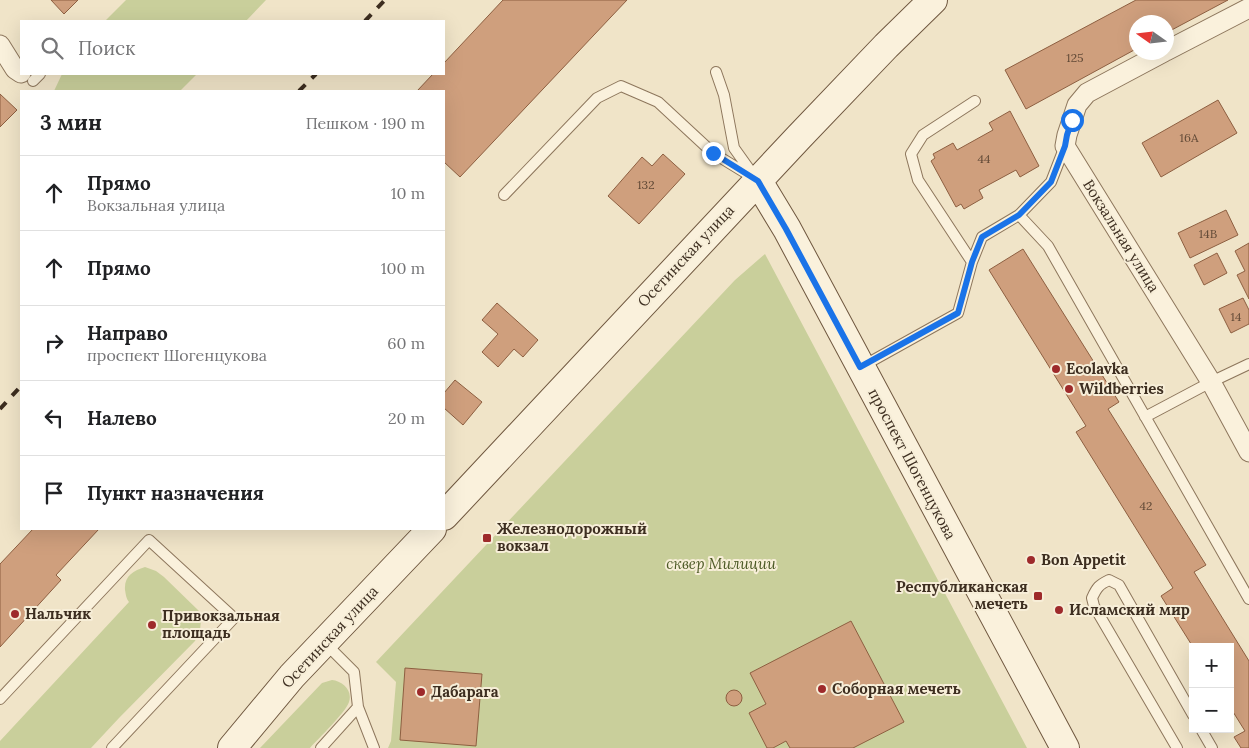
<!DOCTYPE html>
<html lang="ru">
<head>
<meta charset="utf-8">
<style>
  body { margin:0; font-family:Lora,serif; background:#f2f2f2; color:#202124 }
  .controls { position:absolute; right:15px; bottom:15px; display:grid; overflow:hidden; border-radius:0px; box-shadow:0 5px 20px #0002 }
  .controls button { width:45px; height:45px; display:grid; place-items:center; padding:0; border:0; border-bottom:1px solid #e0e0e0; background:#fff; color:#202124; font:25px sans-serif }
  .compass { position:absolute; left:1129px; top:15px; width:45px; height:45px; border-radius:50%; background:#fff; box-shadow:0 5px 20px #0002; rotate:284deg }
  .stop { position:absolute; width:15px; height:15px; margin:-11px; border:4px solid #1a73e8; border-radius:50%; background:#fff }
  .stop.end { background:#1a73e8; border-color:#fff; box-shadow:0 1px 5px #0008 }
  .list { margin:0; padding:0; list-style:none }
  h2 { display:flex; justify-content:space-between; align-items:center; height:65px; margin:0; padding:0 20px; font-size:21px }
  h2 small { font-size:16px; font-weight:400; color:#757577 }
  .list li { display:grid; grid-template-columns:32px 1fr auto; gap:15px; align-items:center; box-sizing:border-box; height:75px; padding:0 20px; border-top:1px solid #e0e0e0 }
  .list b { display:block; font-size:19px; white-space:nowrap }
  .list p { margin:0; font-size:16px; white-space:nowrap; color:#757577 }
  .list em { font-size:16px; font-style:normal; color:#757577 }
  .icon { flex:none; width:28px; height:28px; fill:none; stroke:currentColor; stroke-width:2; stroke-linecap:round; stroke-linejoin:round }
  .map { position:relative; flex:none; width:1249px; height:748px; overflow:hidden }
  .search { position:absolute; background:#fff; box-shadow:0 5px 20px #0002; left:20px; top:20px; width:425px; height:55px; display:flex; align-items:center; gap:12px; box-sizing:border-box; padding:0 18px; border-radius:0px; color:#757577; font-size:19px }
  .panel { position:absolute; background:#fff; box-shadow:0 5px 20px #0002; left:20px; top:90px; width:425px; height:440px; border-radius:0px }
  .map>svg:first-child { display:block }
  .green { fill:#c9cf9b }
  .building { fill:#cf9f7d; stroke:#8d5f41 }
  .lines { fill:none; stroke-linecap:round; stroke-linejoin:round }
  .lane-casing { stroke:#8d765c; stroke-width:12 }
  .street-casing { stroke:#8d765c; stroke-width:21 }
  .secondary-casing { stroke:#6f573f; stroke-width:30 }
  .lane { stroke:#faf1dc; stroke-width:10 }
  .street { stroke:#faf1dc; stroke-width:19 }
  .secondary { stroke:#faf1dc; stroke-width:28 }
  .rail { stroke:#3d2e20; stroke-width:4; stroke-dasharray:9 9; stroke-linecap:butt }
  .route { stroke:#1a73e8; stroke-width:6 }
  .poi-dot { fill:#9e2a2b; stroke:#f7eed8; stroke-width:2 }
  .labels { text-anchor:middle; stroke-width:4; stroke-linejoin:round; paint-order:stroke }
  .number-label { font-size:12px; fill:#624a37 }
  .street-label { font-size:15px; fill:#3d2e20; stroke:#f7eed8 }
  .poi-label { font-size:15px; font-weight:bold; fill:#3d2e20; stroke:#f7eed8; text-anchor:start }
  .park-label { font-size:15px; font-style:italic; fill:#4d5a26; stroke:#f7eed8 }
</style>
</head>
<body>
<div class="map">
<svg width="1249" height="748" viewBox="0 0 1249 748">
  <rect width="100%" height="100%" fill="#f0e4c8"/>
  <path class="green" d="M 126,0 L 266,0 L 246,21 L 105,21 Z
    M 62,74 L 197,74 L 180,91 L 54,91 Z
    M 765,254 L 1027,748 L 388,748 L 391,741 L 396,682 L 376,662 L 735,280 Z
    M 145,567 L 156,571 L 164,577 L 199,611 L 201,620 L 200,631 L 195,641 L 119,718 L 91,748 L 0,748 L 0,741 L 129,602 C 126,598 126,595 125,590 C 124,576 133,571 145,567 Z
    M 332,680 C 342,681 353,690 349,702 C 346,712 318,739 310,748 L 260,748 L 322,683 Z"/>
  <path class="building" d="M 51,0 L 78,0 L 64,14 Z
    M 503,0 L 627,0 L 460,177 L 444,162 L 444,91 L 417,91 L 433,74 L 444,74 L 444,63 Z
    M 1136,0 L 1228,0 L 1166,33 L 1166,22 L 1136,22 L 1136,49 L 1026,109 L 1005,70 Z
    M 0,94 L 17,110 L 0,127 Z
    M 1218,100 L 1237,133 L 1161,177 L 1142,143 Z
    M 1010,111 L 1039,166 L 1020,177 L 1016,170 L 979,190 L 983,198 L 964,209 L 961,204 L 956,207 L 931,161 L 935,158 L 933,154 L 953,143 L 957,150 L 993,130 L 989,123 Z
    M 663,154 L 685,174 L 639,224 L 608,196 L 642,157 L 652,166 Z
    M 1226,210 L 1238,235 L 1190,258 L 1178,233 Z
    M 1249,243 L 1249,299 L 1237,275 L 1245,271 L 1235,251 Z
    M 1023,249 L 1119,402 L 1108,409 L 1206,565 L 1194,572 L 1249,661 L 1249,748 L 1241,748 L 1234,737 L 1245,731 L 1230,707 L 1230,647 L 1193,647 L 1161,596 L 1173,588 L 1076,432 L 1086,426 L 989,270 Z
    M 1217,253 L 1227,273 L 1204,285 L 1194,265 Z
    M 1243,298 L 1249,310 L 1249,324 L 1231,333 L 1219,309 Z
    M 497,303 L 538,340 L 523,357 L 514,349 L 498,367 L 482,352 L 498,334 L 482,320 Z
    M 455,380 L 482,402 L 463,425 L 444,408 L 444,393 Z
    M 33,529 L 99,529 L 56,575 L 61,580 L 0,647 L 0,564 Z
    M 851,621 L 904,722 L 853,748 L 790,748 L 786,741 L 773,748 L 767,748 L 749,713 L 766,704 L 750,673 Z
    M 405,668 L 482,674 L 476,746 L 400,740 Z
    M726 698a8 8 0 1 1 16 0a8 8 0 1 1-16 0Z"/>
  <g class="lines">
    <g class="lane-casing">
      <path id="lane" d="M 716,72 L 724,95 L 734,148 L 754,176
        M 33,81 L 40,74
        M 504,195 L 597,98 L 621,86 L 658,102 L 713,153 L 757,180
        M 1019,215 L 1051,182 L 1065,146
        M 972,262 L 918,180 L 911,154 L 923,135 L 975,101
        M 861,367 L 958,313 L 972,262 L 982,237 L 1019,215 L 1048,246 L 1249,599
        M 1145,417 L 1211,382 L 1249,364
        M 325,643 L 354,672 L 358,707
        M 0,699 L 149,540 L 234,618 L 112,748
        M 1201,729 L 1212,748
        M 321,748 L 358,707 L 374,748
        M 1177,748 L 1094,606 L 1092,598 C 1097,587 1099,585 1109,580 L 1119,585 L 1193,715"/>
    </g>
    <g class="street-casing">
      <path id="street" d="M 0,45 L 15,69 L 21,73
        M 1166,51 L 1249,8
        M 1164,52 L 1087,93 L 1077,105 L 1067,135 L 1065,146 L 1211,382 L 1249,452"/>
    </g>
    <g class="secondary-casing">
      <path id="secondary" d="M 758,181 L 787,229 L 1065,748
        M 444,516 L 799,137 L 886,46 L 933,0
        M 232,748 L 292,676 L 432,529"/>
    </g>
    <use href="#lane" class="lane"/>
    <use href="#street" class="street"/>
    <use href="#secondary" class="secondary"/>
    <path class="rail" d="M 365,21 L 385,0
      M 299,91 L 316,74
      M 0,409 L 21,386"/>
  </g>
  <g class="lines">
    <path class="route" d="M 713,153 L 758,181 L 786,229 L 860,367 L 958,313 L 972,262 L 982,237 L 1019,215 L 1051,182 L 1065,146 L 1067,135 L 1072,120"/>
  </g>
  <g class="poi-dot">
    <circle cx="1056" cy="369" r="5"/>
    <circle cx="1069" cy="389" r="5"/>
    <rect x="482" y="533" width="10" height="10" rx="2.5"/>
    <circle cx="1031" cy="560" r="5"/>
    <rect x="1033" y="591" width="10" height="10" rx="2.5"/>
    <circle cx="1059" cy="610" r="5"/>
    <circle cx="15" cy="614" r="5"/>
    <circle cx="152" cy="625" r="5"/>
    <circle cx="822" cy="689" r="5"/>
    <circle cx="421" cy="692" r="5"/>
  </g>
  <g class="labels">
    <g class="number-label">
      <text x="1075" y="62">125</text>
      <text x="1189" y="142">16А</text>
      <text x="984" y="163">44</text>
      <text x="646" y="189">132</text>
      <text x="1208" y="238">14В</text>
      <text x="1236" y="321">14</text>
      <text x="1146" y="510">42</text>
    </g>
    <g class="street-label">
      <text transform="translate(1121 236) rotate(58)" y="5">Вокзальная улица</text>
      <text transform="translate(686 256) rotate(-47)" y="5">Осетинская улица</text>
      <text transform="translate(912 464) rotate(62)" y="5">проспект Шогенцукова</text>
      <text transform="translate(330 637) rotate(-47)" y="5">Осетинская улица</text>
    </g>
    <g class="poi-label">
      <text x="1066" y="374">Ecolavka</text>
      <text x="1079" y="394">Wildberries</text>
      <text x="497" y="534">Железнодорожный<tspan x="497" dy="17">вокзал</tspan></text>
      <text x="1041" y="565">Bon Appetit</text>
      <text x="1028" y="592" text-anchor="end">Республиканская<tspan x="1028" dy="17">мечеть</tspan></text>
      <text x="1069" y="615">Исламский мир</text>
      <text x="25" y="619">Нальчик</text>
      <text x="162" y="621">Привокзальная<tspan x="162" dy="17">площадь</tspan></text>
      <text x="832" y="694">Соборная мечеть</text>
      <text x="431" y="697">Дабарага</text>
    </g>
    <g class="park-label">
      <text x="721" y="569">сквер Милиции</text>
    </g>
  </g>
</svg>
<div class="controls">
<button>+</button>
<button>−</button>
</div>
<svg class="compass" viewBox="-18 -18 36 36"><path d="M0-13l5 13h-10z" fill="#e53935"/><path d="M0 13l5-13h-10z" fill="#757577"/></svg>
<div class="stop" style="left:1072px;top:120px"></div>
<div class="stop end" style="left:713px;top:153px"></div>
<div class="search"><svg class="icon" aria-label="search" viewBox="0 0 24 24"><circle cx="10" cy="10" r="6"/><path d="M15 15l6 6"/></svg>Поиск</div>
<section class="panel">
<h2>3 мин<small>Пешком · 190 m</small></h2>
<ul class="list">
<li><svg class="icon" aria-label="ahead" viewBox="0 0 24 24"><path d="M12 20V5M6 11l6-6 6 6"/></svg><div><b>Прямо</b><p>Вокзальная улица</p></div><em>10 m</em></li>
<li><svg class="icon" aria-label="ahead" viewBox="0 0 24 24"><path d="M12 20V5M6 11l6-6 6 6"/></svg><div><b>Прямо</b></div><em>100 m</em></li>
<li><svg class="icon" aria-label="right" viewBox="0 0 24 24"><path d="M7 20v-9h11M14 6l5 5-5 5"/></svg><div><b>Направо</b><p>проспект Шогенцукова</p></div><em>60 m</em></li>
<li><svg class="icon" aria-label="left" viewBox="0 0 24 24"><path d="M17 20v-9H6M10 6l-5 5 5 5"/></svg><div><b>Налево</b></div><em>20 m</em></li>
<li><svg class="icon" aria-label="arrive" viewBox="0 0 24 24"><path d="M6 21V4h12l-3 4 3 4H6"/></svg><div><b>Пункт назначения</b></div></li>
</ul>
</section>
</div>
</body>
</html>
